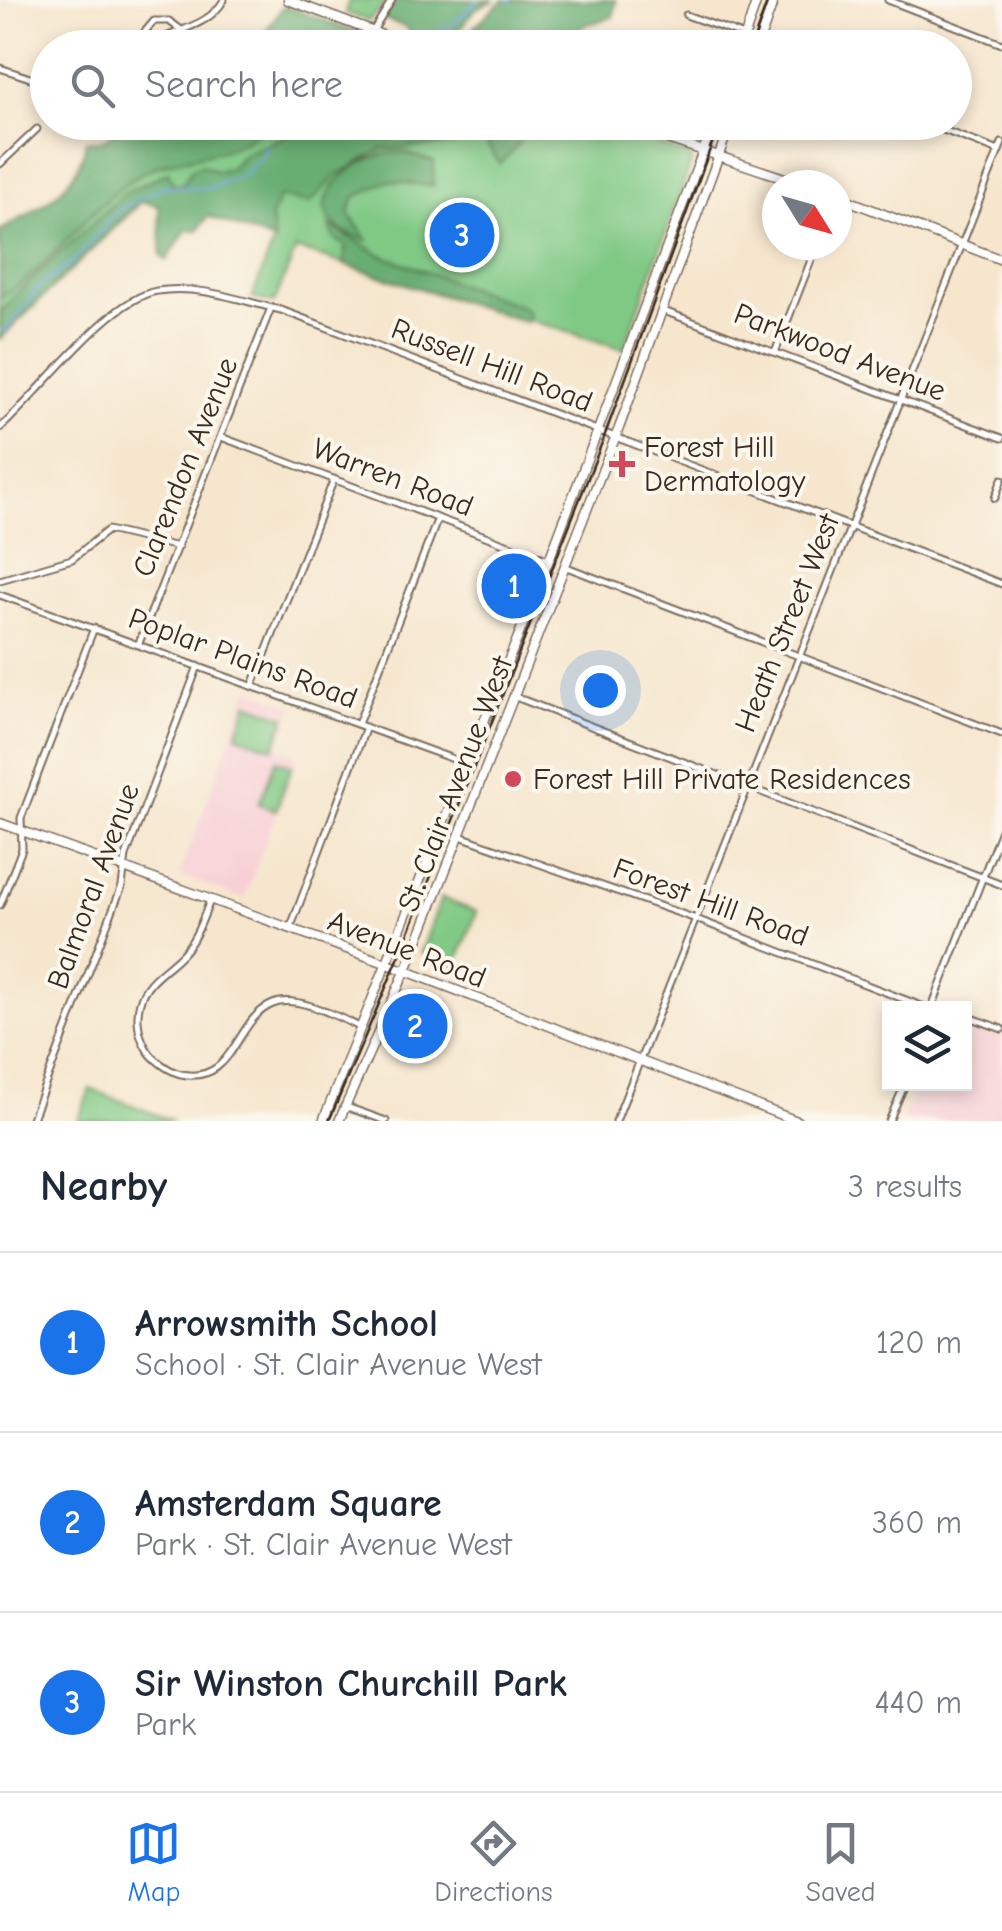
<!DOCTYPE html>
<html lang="en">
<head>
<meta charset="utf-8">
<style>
  body { margin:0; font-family:"Comic Neue",sans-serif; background:#f6f6f7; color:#1f2937 }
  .controls { position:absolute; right:30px; bottom:30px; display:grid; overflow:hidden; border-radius:0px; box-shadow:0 5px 15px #0003 }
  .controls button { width:90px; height:90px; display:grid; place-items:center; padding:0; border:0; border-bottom:2px solid #e0e1e3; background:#fff; color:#1f2937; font:50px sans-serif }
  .compass { position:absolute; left:762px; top:170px; width:90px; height:90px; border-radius:50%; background:#fff; box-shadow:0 5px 15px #0003; rotate:127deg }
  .you { position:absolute; left:600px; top:690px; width:35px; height:35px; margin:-25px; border:8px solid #fff; border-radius:50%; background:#1a73e8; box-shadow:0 0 0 15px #1a73e833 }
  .badge { display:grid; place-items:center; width:65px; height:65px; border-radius:50%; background:#1a73e8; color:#fff; font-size:32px; font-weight:700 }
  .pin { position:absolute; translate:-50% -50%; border:5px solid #fff; box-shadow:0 2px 10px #0006 }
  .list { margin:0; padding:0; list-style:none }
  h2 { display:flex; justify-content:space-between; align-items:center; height:130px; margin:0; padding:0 40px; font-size:42px }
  h2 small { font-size:32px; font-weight:400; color:#747a83 }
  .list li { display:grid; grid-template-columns:65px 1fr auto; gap:30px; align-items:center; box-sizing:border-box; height:180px; padding:0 40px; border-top:2px solid #e0e1e3 }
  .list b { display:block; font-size:38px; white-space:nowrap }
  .list p { margin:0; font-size:32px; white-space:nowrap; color:#747a83 }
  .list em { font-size:32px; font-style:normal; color:#747a83 }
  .icon { flex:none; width:55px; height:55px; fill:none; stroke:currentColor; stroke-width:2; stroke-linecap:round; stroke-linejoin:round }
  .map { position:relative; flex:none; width:1002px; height:1121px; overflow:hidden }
  .search { position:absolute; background:#fff; box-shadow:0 5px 15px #0003; left:30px; right:30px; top:30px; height:110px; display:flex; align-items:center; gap:25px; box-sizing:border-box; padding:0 35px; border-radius:55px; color:#747a83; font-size:38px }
  .sheet { height:670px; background:#fff }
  nav { display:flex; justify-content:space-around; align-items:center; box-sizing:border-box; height:140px; border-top:2px solid #e0e1e3; background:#fff; font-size:28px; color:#747a83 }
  nav a { display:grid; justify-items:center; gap:5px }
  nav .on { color:#1a73e8 }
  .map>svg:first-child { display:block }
  .built { fill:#f7cfd5 }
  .green { fill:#80c985; stroke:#5e7a52; stroke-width:2.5 }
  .forest { fill:#68ad72; stroke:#526c48; stroke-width:2.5 }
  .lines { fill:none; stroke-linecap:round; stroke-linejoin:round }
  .stream { stroke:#72a2dc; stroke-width:2.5 }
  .minor-casing { stroke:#7c6c5c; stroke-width:9 }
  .tertiary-casing { stroke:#7c6c5c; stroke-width:11 }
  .secondary-casing { stroke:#7c6c5c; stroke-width:11 }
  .minor { stroke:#fff; stroke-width:5 }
  .tertiary { stroke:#fff; stroke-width:8 }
  .secondary { stroke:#fff; stroke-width:8 }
  .tram { stroke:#3b2a1e; stroke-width:2.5 }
  .poi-dot { fill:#d1495b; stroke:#fbf7ec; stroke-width:4 }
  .labels { text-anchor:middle; stroke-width:8; stroke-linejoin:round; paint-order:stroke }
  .street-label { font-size:30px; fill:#3b2a1e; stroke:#fbf7ec }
  .poi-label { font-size:30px; fill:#3b2a1e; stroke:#fbf7ec; text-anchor:start }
</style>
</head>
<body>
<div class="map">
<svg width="1002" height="1121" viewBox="0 0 1002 1121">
  <rect width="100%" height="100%" fill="#fbf7ec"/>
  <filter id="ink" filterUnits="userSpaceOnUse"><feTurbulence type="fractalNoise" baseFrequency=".01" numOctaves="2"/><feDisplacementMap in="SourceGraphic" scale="20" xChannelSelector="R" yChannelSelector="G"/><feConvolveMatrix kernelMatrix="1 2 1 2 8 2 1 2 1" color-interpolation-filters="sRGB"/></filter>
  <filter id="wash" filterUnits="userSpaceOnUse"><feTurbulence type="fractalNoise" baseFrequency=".0048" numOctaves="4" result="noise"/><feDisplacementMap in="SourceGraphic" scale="40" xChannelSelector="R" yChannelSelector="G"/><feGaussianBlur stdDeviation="2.25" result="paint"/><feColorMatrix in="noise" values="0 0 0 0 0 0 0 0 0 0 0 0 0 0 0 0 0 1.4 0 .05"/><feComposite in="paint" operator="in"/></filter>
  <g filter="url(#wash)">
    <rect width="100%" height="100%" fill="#f6e6ce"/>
    <path class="built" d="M 249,689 L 294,706 L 278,748 L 297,756 L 244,899 L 179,875 Z
      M 965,1021 L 1002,1036 L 1002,1121 L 902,1121 L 918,1084 L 964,1084 Z"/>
    <path class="green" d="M 349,0 L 388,0 L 369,21 L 345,13 Z
      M 125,123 L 601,123 L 689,155 L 692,161 L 624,349 L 296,249 L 274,303 L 252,298 L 274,241 L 208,216 L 198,230 L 186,230 L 167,260 L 162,257 L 159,206 L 142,201 L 0,339 L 0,231 C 39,208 78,189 86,141 L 104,140 Z
      M 248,703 L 286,717 L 274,748 L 237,735 Z
      M 276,760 L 292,766 L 276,810 L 259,804 Z
      M 441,898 L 477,912 L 455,967 L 421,953 Z
      M 417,990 L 448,1002 L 426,1059 L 379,1040 L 398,1018 L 407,991 Z
      M 90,1089 L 173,1121 L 78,1121 Z"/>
    <path class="forest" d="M 397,0 L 495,0 L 476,8 L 449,44 L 435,46 L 416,39 L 404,26 L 383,19 Z
      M 503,0 L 616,0 L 613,17 L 582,26 L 571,47 L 464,47 L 474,27 Z
      M 283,7 L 293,9 L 396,47 L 254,47 Z
      M 125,122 L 266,123 C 239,161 176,152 139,175 C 86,208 54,266 0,298 L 0,231 C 39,208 79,189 86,141 L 104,140 Z
      M 509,122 L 520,123 L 520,142 L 500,164 L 487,145 Z
      M 348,127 L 448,140 L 453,145 L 382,149 L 336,176 L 310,203 L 279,197 L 271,217 L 274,241 L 208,216 L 198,230 L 186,230 L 167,260 L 162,257 L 159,206 L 141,201 L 0,339 L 0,314 L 16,294 L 126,192 L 168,172 L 173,184 L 183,184 L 192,169 L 202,165 L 217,172 L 229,169 L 243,155 L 296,131 Z
      M 403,152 L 434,162 L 433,186 L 388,181 L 354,198 L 349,214 L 367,240 C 279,219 352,150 403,152 Z
      M 330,226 L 381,255 L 523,307 L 529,312 L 526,322 L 345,265 L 345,245 L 334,238 Z"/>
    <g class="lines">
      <path class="stream" d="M 508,0 L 512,0
        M 413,42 L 452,25 L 478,0
        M 268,130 L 269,122
        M 0,331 L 6,331 L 38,288 L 77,258 L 119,210 L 164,186 L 206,189 L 241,176 L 261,158 L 268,143"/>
    </g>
  </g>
  <g filter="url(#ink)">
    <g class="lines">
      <g class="minor-casing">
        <path id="minor" d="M 888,0 L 1002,44
          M 686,15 L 745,36
          M 373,31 L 392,0
          M 142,48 L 143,34 L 154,21 L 169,21 L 180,29
          M 148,48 C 174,27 206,30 224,0
          M 0,68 L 48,84
          M 922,122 L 999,151
          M 0,164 L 37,129
          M 664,311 L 1002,438
          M 776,350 L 817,245
          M 0,428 C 40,393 108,299 157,291 C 198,284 242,301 281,310 L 1002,584
          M 221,437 L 549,560
          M 995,498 L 1002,479
          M 564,566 L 1002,734
          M 0,580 L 72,559 L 108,530 L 178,547
          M 0,595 L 467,764
          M 139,643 L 271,308
          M 253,685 L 334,479
          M 513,696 L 1002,885
          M 358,724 L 438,518
          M 460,836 L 696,919 L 924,1007 L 946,1008
          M 209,903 C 202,921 195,942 180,956 C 165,971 146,980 140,1002 C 136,1016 138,1033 145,1046 C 151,1058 168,1071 181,1074 C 236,1085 234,1019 273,1004 C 296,994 338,1017 360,1027
          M 0,905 L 22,849 L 21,818 L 94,628
          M 290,929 L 366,727
          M 932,1007 L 1002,828
          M 964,1015 L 1002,1029
          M 344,1106 L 386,1121
          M 31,1121 L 122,886 L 126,856 L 198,666
          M 616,1121 L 1002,143
          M 889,1121 L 905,1084"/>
      </g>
      <g class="tertiary-casing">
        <path id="tertiary" d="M 288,0 L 417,48
          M 617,122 L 805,185
          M 837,196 L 1002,260"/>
      </g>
      <g class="secondary-casing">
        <path id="secondary" d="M 741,48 L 757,0
          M 757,48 L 774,0
          M 0,823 L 388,964 L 797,1121
          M 323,1121 L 549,560 L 714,122
          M 339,1121 L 412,956 L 619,428 L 731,122"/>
      </g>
      <use href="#minor" class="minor"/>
      <use href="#tertiary" class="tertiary"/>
      <use href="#secondary" class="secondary"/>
      <path class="tram" d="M 751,48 L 768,0
        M 329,1121 L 401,952 L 603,440 L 720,122"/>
    </g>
  </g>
  <g class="poi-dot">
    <path d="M617 449h10v10h10v10h-10v10h-10v-10h-10v-10h10z"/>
    <circle cx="513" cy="779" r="10"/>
  </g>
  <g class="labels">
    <g class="street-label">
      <text transform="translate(840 352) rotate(21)" y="10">Parkwood Avenue</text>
      <text transform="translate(492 365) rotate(21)" y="10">Russell Hill Road</text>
      <text transform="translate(185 467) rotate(-68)" y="10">Clarendon Avenue</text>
      <text transform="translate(393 477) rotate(21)" y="10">Warren Road</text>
      <text transform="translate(787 623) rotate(-68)" y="10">Heath Street West</text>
      <text transform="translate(243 658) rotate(20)" y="10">Poplar Plains Road</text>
      <text transform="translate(455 784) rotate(-69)" y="10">St. Clair Avenue West</text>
      <text transform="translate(93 886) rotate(-70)" y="10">Balmoral Avenue</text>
      <text transform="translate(711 902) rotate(20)" y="10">Forest Hill Road</text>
      <text transform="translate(407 949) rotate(21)" y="10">Avenue Road</text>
    </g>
    <g class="poi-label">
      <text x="644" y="457">Forest Hill<tspan x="644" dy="34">Dermatology</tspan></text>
      <text x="533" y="789">Forest Hill Private Residences</text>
    </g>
  </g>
</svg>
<div class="controls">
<button><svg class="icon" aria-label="layers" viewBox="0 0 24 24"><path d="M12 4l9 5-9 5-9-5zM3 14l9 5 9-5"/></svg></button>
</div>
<svg class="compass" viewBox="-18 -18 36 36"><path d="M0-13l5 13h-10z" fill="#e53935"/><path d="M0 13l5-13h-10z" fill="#747a83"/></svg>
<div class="you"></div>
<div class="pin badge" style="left:514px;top:586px">1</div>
<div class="pin badge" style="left:415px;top:1026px">2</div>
<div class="pin badge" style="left:462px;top:235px">3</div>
<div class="search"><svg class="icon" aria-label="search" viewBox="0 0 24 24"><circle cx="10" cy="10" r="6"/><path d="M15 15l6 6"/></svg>Search here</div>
</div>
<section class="sheet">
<h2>Nearby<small>3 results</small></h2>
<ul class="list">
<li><span class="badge">1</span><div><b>Arrowsmith School</b><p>School · St. Clair Avenue West</p></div><em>120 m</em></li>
<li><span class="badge">2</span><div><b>Amsterdam Square</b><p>Park · St. Clair Avenue West</p></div><em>360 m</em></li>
<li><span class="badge">3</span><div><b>Sir Winston Churchill Park</b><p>Park</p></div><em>440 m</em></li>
</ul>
</section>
<nav>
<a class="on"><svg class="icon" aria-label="map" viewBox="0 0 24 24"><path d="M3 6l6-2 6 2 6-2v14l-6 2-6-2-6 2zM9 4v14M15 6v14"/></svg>Map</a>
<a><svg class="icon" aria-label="directions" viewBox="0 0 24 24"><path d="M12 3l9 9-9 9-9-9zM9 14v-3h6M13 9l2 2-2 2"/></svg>Directions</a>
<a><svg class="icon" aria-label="saved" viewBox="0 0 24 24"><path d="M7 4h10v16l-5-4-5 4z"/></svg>Saved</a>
</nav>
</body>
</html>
